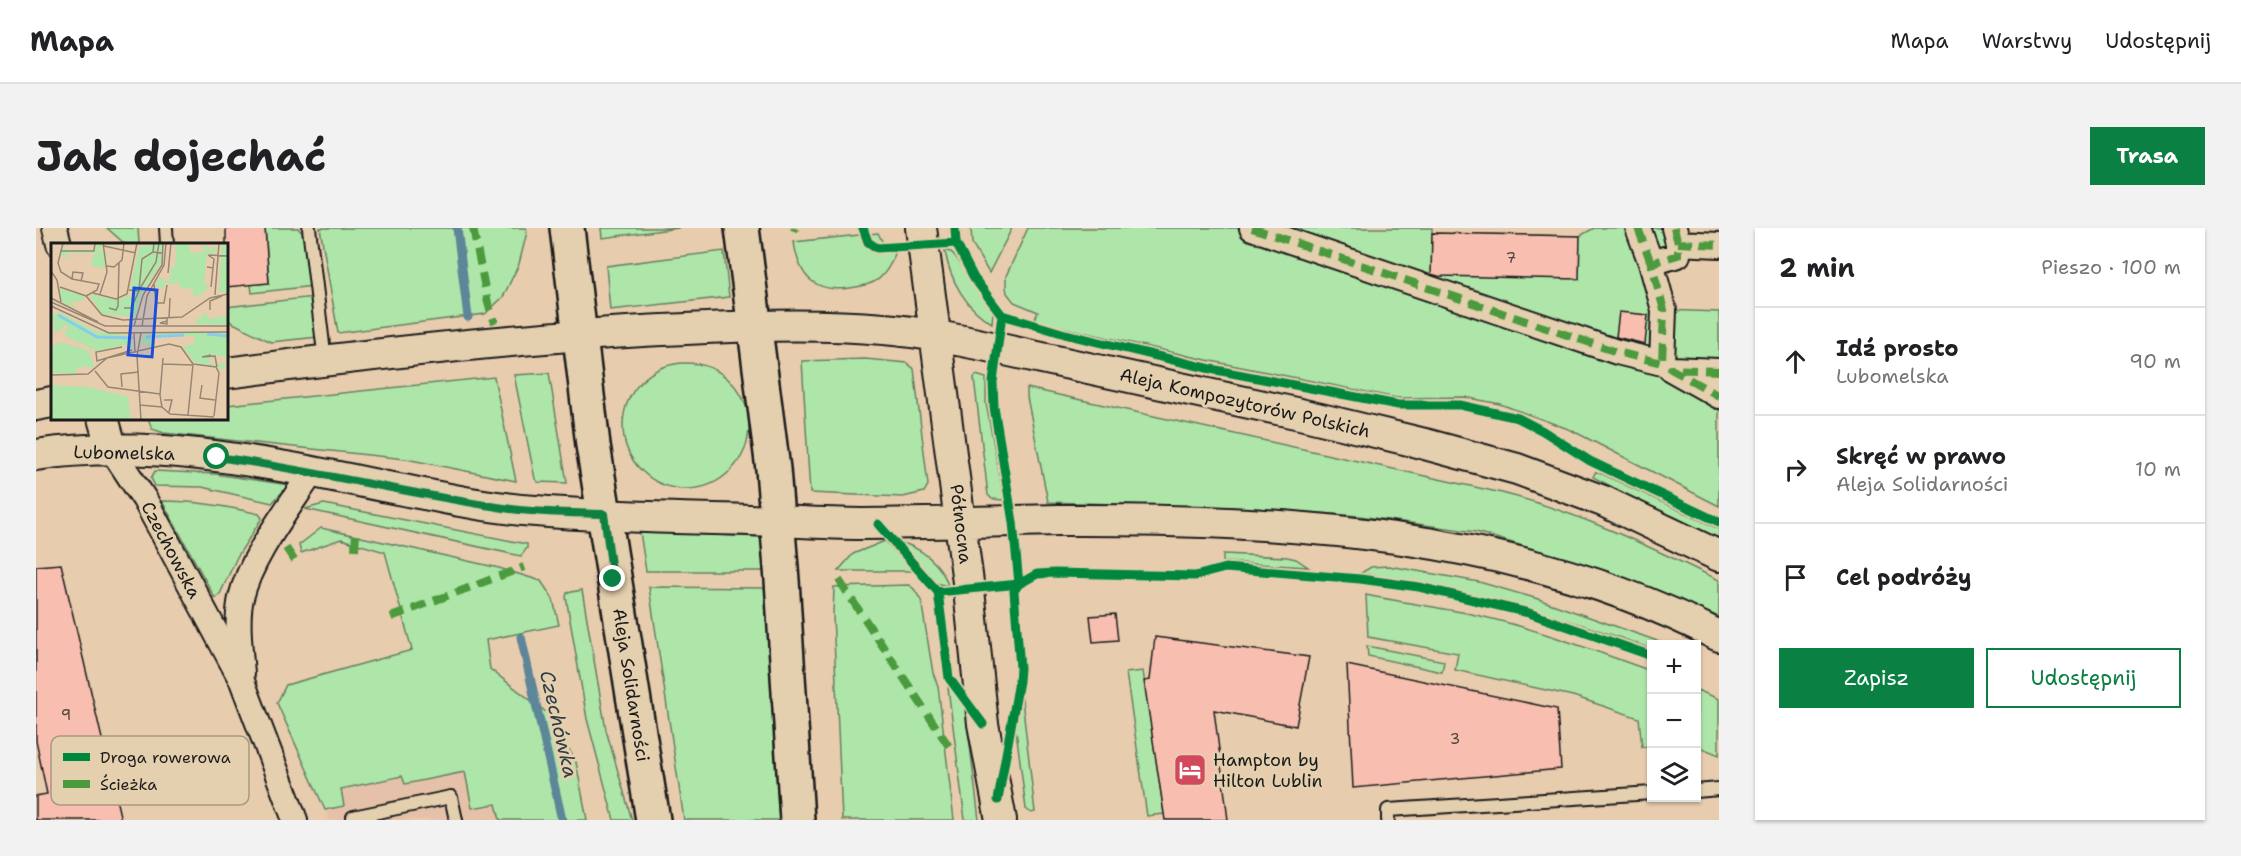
<!DOCTYPE html>
<html lang="pl">
<head>
<meta charset="utf-8">
<style>
  body { margin:0; font-family:"Shantell Sans",sans-serif; background:#f2f2f2; color:#202124 }
  .controls { position:absolute; right:18px; bottom:18px; display:grid; overflow:hidden; border-radius:0px; box-shadow:0 2px 4px #0004 }
  .controls button { width:54px; height:54px; display:grid; place-items:center; padding:0; border:0; border-bottom:2px solid #e0e0e0; background:#fff; color:#202124; font:30px sans-serif }
  .stop { position:absolute; width:18px; height:18px; margin:-14px; border:4px solid #0b8043; border-radius:50%; background:#fff }
  .stop.end { background:#0b8043; border-color:#fff; box-shadow:0 2px 6px #0008 }
  .list { margin:0; padding:0; list-style:none }
  h2 { display:flex; justify-content:space-between; align-items:center; height:78px; margin:0; padding:0 24px; font-size:26px }
  h2 small { font-size:20px; font-weight:400; color:#757577 }
  .list li { display:grid; grid-template-columns:39px 1fr auto; gap:18px; align-items:center; box-sizing:border-box; height:108px; padding:0 24px; border-top:2px solid #e0e0e0 }
  .list b { display:block; font-size:22px; white-space:nowrap }
  .list p { margin:0; font-size:20px; white-space:nowrap; color:#757577 }
  .list em { font-size:20px; font-style:normal; color:#757577 }
  .actions { display:flex; gap:12px; padding:18px 24px }
  .actions a { flex:1; padding:14px 0; border:2px solid #0b8043; border-radius:0px; text-align:center; font-size:21px; color:#0b8043 }
  .actions .main { background:#0b8043; color:#fff }
  .icon { flex:none; width:33px; height:33px; fill:none; stroke:currentColor; stroke-width:2; stroke-linecap:round; stroke-linejoin:round }
  .map { position:relative; flex:none; width:1683px; height:592px; overflow:hidden; border-radius:0px }
  header { display:flex; align-items:center; gap:36px; box-sizing:border-box; height:84px; padding:0 30px; background:#fff; border-bottom:2px solid #e0e0e0 }
  header strong { font-size:28px }
  nav { display:flex; gap:33px; margin-inline-start:auto; font-size:21px }
  .intro { display:flex; align-items:center; justify-content:space-between; box-sizing:border-box; height:144px; padding:0 36px }
  h1 { margin:0; font-size:42px }
  .button { padding:15px 27px; border-radius:0px; background:#0b8043; color:#fff; font-size:21px; font-weight:700 }
  main { display:flex; gap:36px; padding:0 36px }
  aside { flex:1; background:#fff; border-radius:0px; box-shadow:0 2px 4px #0004 }
  .map>svg:first-child { display:block }
  .built { fill:#e5c1a9 }
  .green { fill:#aee5a8; stroke:#658062; stroke-width:1.5 }
  .lines { fill:none; stroke-linecap:round; stroke-linejoin:round }
  .stream { stroke:#5d8698; stroke-width:9 }
  .building { fill:#f8beb0; stroke:#1c1c1c; stroke-width:1.5 }
  .service-casing { stroke:#1c1c1c; stroke-width:16 }
  .minor-casing { stroke:#1c1c1c; stroke-width:28 }
  .tertiary-casing { stroke:#1c1c1c; stroke-width:34 }
  .primary-casing { stroke:#1c1c1c; stroke-width:38 }
  .service { stroke:#e4cfae; stroke-width:12 }
  .minor { stroke:#e4cfae; stroke-width:24 }
  .tertiary { stroke:#e4cfae; stroke-width:30 }
  .primary { stroke:#e4cfae; stroke-width:33 }
  .quiet { stroke:#4c9a3e; stroke-width:8; stroke-dasharray:15 8; stroke-linecap:butt }
  .cycleway-casing { stroke:#e4cfae; stroke-width:13 }
  .cycleway { stroke:#00873e; stroke-width:9 }
  .route { stroke:#0b8043; stroke-width:8 }
  .labels { text-anchor:middle; stroke-width:6; stroke-linejoin:round; paint-order:stroke }
  .number-label { font-size:15px; fill:#534441 }
  .street-label { font-size:18px; fill:#1c1c1c; stroke:#e4cfae }
  .poi-label { font-size:18px; fill:#1c1c1c; stroke:#e4cfae; text-anchor:start }
  .water-label { font-size:20px; font-style:italic; fill:#323f45; stroke:#e4cfae }
  .inset-river { fill:none; stroke:#89ccea; stroke-width:3 }
  .inset-road { fill:none; stroke:#968674; stroke-width:1.5 }
  .view { fill:#1d4ed8; fill-opacity:0.15; stroke:#1d4ed8; stroke-width:3 }
  .inset-edge { fill:none; stroke:#1c1c1c; stroke-width:3 }
  .key { fill:#e4cfae; stroke:#a89982; stroke-width:1.5 }
  .key-label { font-size:16px; fill:#1c1c1c }
</style>
</head>
<body>
<header>
<strong>Mapa</strong>
<nav><a>Mapa</a><a>Warstwy</a><a>Udostępnij</a></nav>
</header>
<div class="intro"><h1>Jak dojechać</h1><a class="button">Trasa</a></div>
<main>
<div class="map">
<svg width="1683" height="592" viewBox="0 0 1683 592">
  <rect width="100%" height="100%" fill="#e8ccae"/>
  <filter id="ink" filterUnits="userSpaceOnUse"><feTurbulence type="fractalNoise" baseFrequency=".0167" numOctaves="2"/><feDisplacementMap in="SourceGraphic" scale="12" xChannelSelector="R" yChannelSelector="G"/><feConvolveMatrix kernelMatrix="1 2 1 2 8 2 1 2 1" color-interpolation-filters="sRGB"/></filter>
  <g filter="url(#ink)">
    <path class="built" d="M 429,544 L 436,579 L 461,576 L 464,592 L 293,592 L 289,582 L 308,578 L 304,561 L 366,548 L 369,556 Z"/>
    <path class="green" d="M 71,0 L 102,0 L 103,16 L 89,16 Z
      M 229,0 L 262,0 L 271,11 L 277,58 L 216,65 L 215,57 L 233,54 Z
      M 284,0 L 490,0 L 491,4 L 483,36 L 467,69 L 449,86 L 302,105 Z
      M 565,0 L 643,0 L 566,10 Z
      M 935,0 L 976,0 L 953,45 L 936,16 Z
      M 992,0 L 1396,0 L 1396,5 L 1544,8 L 1558,0 L 1638,0 L 1642,15 L 1615,36 L 1628,82 L 1683,84 L 1683,278 L 1535,202 L 1464,176 L 1428,169 L 1361,170 L 1175,133 L 998,93 L 1002,84 L 978,74 L 971,65 L 970,59 L 970,48 Z
      M 842,5 L 849,19 L 859,26 C 849,50 841,57 814,60 C 778,65 763,49 758,14 Z
      M 688,23 L 693,69 L 574,82 L 570,38 Z
      M 909,23 L 915,24 L 919,28 L 957,83 L 956,95 C 930,81 914,52 909,23 Z
      M 278,69 L 282,109 L 235,114 L 191,92 L 190,79 Z
      M 829,131 L 871,135 L 878,141 L 892,257 L 888,264 L 867,269 L 774,265 L 766,133 Z
      M587 198a63 63 0 1 1 126 0a63 63 0 1 1-126 0Z
      M 513,145 L 531,255 L 502,254 L 499,251 L 478,147 Z
      M 940,147 L 950,150 L 950,175 L 968,272 L 956,271 L 952,267 L 938,150 Z
      M 458,149 L 480,253 L 370,231 L 128,205 L 116,201 L 113,193 L 114,190 L 190,190 L 191,177 Z
      M 991,160 L 1466,265 C 1542,284 1612,318 1683,352 L 1683,389 L 1574,344 L 1440,304 L 1323,288 L 1216,280 L 1012,274 L 991,169 Z
      M 119,243 L 179,246 L 253,257 L 236,275 L 166,259 L 119,258 L 115,250 Z
      M 1560,243 L 1683,301 L 1683,314 L 1557,249 Z
      M 126,273 C 160,273 190,278 223,286 L 226,290 L 201,329 L 184,366 L 179,370 Z
      M 288,276 L 491,316 L 491,320 L 485,328 L 269,281 Z
      M 285,300 L 463,340 L 505,353 L 517,371 L 523,397 L 450,412 L 454,441 L 514,487 L 540,534 L 551,592 L 464,592 L 460,576 L 436,580 L 429,544 L 369,556 L 366,548 L 305,561 L 308,578 L 289,582 L 241,475 L 250,457 L 376,422 L 349,324 L 305,311 L 265,325 L 263,317 Z
      M 604,304 L 726,309 L 728,343 L 610,343 Z
      M 849,313 L 877,343 L 802,343 L 817,326 Z
      M 863,314 C 884,319 905,335 912,357 C 895,360 873,326 863,314 Z
      M 1187,326 L 1251,329 L 1260,331 L 1272,339 L 1187,334 Z
      M 1353,338 L 1443,354 L 1499,370 L 1630,416 L 1616,416 L 1615,421 C 1518,384 1428,362 1325,345 L 1335,339 Z
      M 873,357 L 878,361 L 885,372 L 897,445 L 902,458 L 918,592 L 806,592 L 797,387 L 798,359 Z
      M 613,359 L 729,360 L 743,592 L 648,592 Z
      M 546,362 L 570,502 L 596,592 L 578,592 L 551,491 L 530,369 L 531,365 Z
      M 1330,367 C 1365,374 1400,379 1435,386 C 1497,399 1556,422 1615,443 L 1615,518 L 1606,519 L 1603,490 L 1537,468 L 1419,442 L 1422,425 L 1332,409 Z
      M 1331,418 L 1408,433 L 1406,444 L 1332,428 Z
      M 1107,443 L 1128,586 L 1111,588 L 1090,445 Z
      M 911,452 L 929,477 L 943,592 L 929,592 Z
      M 1661,462 L 1683,471 L 1683,527 L 1661,518 Z
      M 985,463 L 999,584 L 995,585 L 990,581 L 979,494 Z"/>
    <g class="lines">
      <path class="stream" d="M 421,0 L 432,89
        M 485,409 L 526,592"/>
    </g>
    <path class="building" d="M 190,0 L 229,0 L 233,55 L 190,59 Z
      M 1396,5 L 1544,8 L 1543,51 L 1402,48 L 1395,46 Z
      M 1583,84 L 1612,87 L 1609,116 L 1580,109 Z
      M 25,336 L 52,451 L 85,592 L 0,592 L 0,568 L 11,566 L 0,513 L 0,338 Z
      M 1079,386 L 1082,412 L 1057,414 L 1054,388 Z
      M 1119,409 L 1273,429 L 1260,498 L 1178,482 L 1192,592 L 1129,592 L 1108,453 L 1114,452 Z
      M 1311,437 L 1521,481 L 1525,541 L 1317,560 Z"/>
    <g class="lines">
      <g class="service-casing">
        <path id="service" d="M 130,0 L 131,16
          M 273,0 L 289,133
          M 1660,563 L 1683,561
          M 317,589 L 415,569 L 420,592
          M 1352,592 L 1352,582 L 1616,565"/>
      </g>
      <g class="minor-casing">
        <path id="minor" d="M 19,0 L 23,16
          M 1216,0 L 1581,124 L 1626,135 L 1628,82 L 1615,35 L 1642,27 L 1642,15 L 1638,0
          M 1602,0 L 1615,35
          M 1642,15 L 1683,17
          M 1683,143 L 1635,141 L 1683,168
          M 76,222 L 109,272 L 206,453 L 259,592
          M 206,445 C 204,423 200,391 205,370 C 215,328 253,280 276,244"/>
      </g>
      <g class="tertiary-casing">
        <path id="tertiary" d="M 885,0 L 933,362 L 947,496 L 965,592
          M 190,145 C 329,127 468,111 607,103 C 688,99 767,94 848,101 C 886,104 923,112 960,120 L 1264,186 L 1389,216 L 1481,241 L 1567,273 L 1683,328
          M 0,177 L 16,174
          M 67,190 L 76,222
          M 0,227 C 119,209 241,237 357,260 C 404,269 452,280 500,283 C 571,289 643,290 714,292 C 751,293 789,296 826,296 C 891,296 957,293 1023,292 C 1246,291 1481,303 1683,408"/>
      </g>
      <g class="primary-casing">
        <path id="primary" d="M 531,0 L 557,217 L 617,592
          M 706,0 L 737,241 L 746,352 L 761,592"/>
      </g>
      <use href="#service" class="service"/>
      <use href="#minor" class="minor"/>
      <use href="#tertiary" class="tertiary"/>
      <use href="#primary" class="primary"/>
      <path class="quiet" d="M 437,0 L 452,75 L 459,95
        M 1216,0 L 1581,124 L 1626,135 L 1628,82 L 1615,35 L 1642,27 L 1642,15 L 1638,0
        M 1602,0 L 1615,35
        M 758,3 L 759,0
        M 1642,15 L 1683,17
        M 1683,143 L 1635,141 L 1683,168
        M 250,320 L 260,335
        M 319,322 L 320,303
        M 803,352 L 914,520
        M 355,389 L 488,339"/>
      <g class="cycleway-casing">
        <path id="cycleway" d="M 827,0 L 832,14 L 841,20 L 920,15
          M 919,0 L 920,15 L 938,50 L 966,87 L 1029,106 L 1175,141 L 1362,177 L 1424,177 L 1482,190 L 1507,203 L 1554,233 L 1683,294
          M 842,296 L 902,364 L 913,450 L 947,496
          M 902,364 L 983,356 L 1001,346 L 1019,345 L 1159,348 L 1189,340 L 1324,351 L 1383,359 L 1493,385 L 1616,428
          M 962,572 L 983,453 L 984,440 L 978,363 L 983,356 L 977,294 L 958,179 L 957,154 L 966,87"/>
      </g>
      <use href="#cycleway" class="cycleway"/>
    </g>
  </g>
  <g class="lines" filter="url(#ink)">
    <path class="route" d="M 181,229 C 277,242 372,266 468,280 C 501,285 535,285 568,286 L 577,351"/>
  </g>
  <defs>
    <g id="hotel-square" transform="scale(1.725)"><rect x="-9" y="-9" width="18" height="18" rx="4" fill="#d1495b" stroke="#e4cfae"/><path d="M-6-4.5h1.5V1H6V5H4.5V3h-9V5H-6ZM-4 0a1.8 1.8 0 1 1 3.6 0ZM.5 0V-2.5h3Q6-2.5 6 0Z" fill="#fff"/></g>
  </defs>
  <g fill-rule="evenodd">
    <use href="#hotel-square" x="1154" y="542"/>
  </g>
  <g class="labels">
    <g class="number-label">
      <text x="1475" y="35">7</text>
      <text x="30" y="492">9</text>
      <text x="1419" y="516">3</text>
    </g>
    <g class="street-label">
      <text transform="translate(1209 175) rotate(13)" y="6">Aleja Kompozytorów Polskich</text>
      <text transform="translate(88 225) rotate(1)" y="6">Lubomelska</text>
      <text transform="translate(925 296) rotate(83)" y="6">Północna</text>
      <text transform="translate(135 322) rotate(62)" y="6">Czechowska</text>
      <text transform="translate(595 457) rotate(81)" y="6">Aleja Solidarności</text>
    </g>
    <g class="poi-label">
      <text x="1177" y="538">Hampton by<tspan x="1177" dy="21">Hilton Lublin</tspan></text>
    </g>
    <g class="water-label">
      <text transform="translate(523 496) rotate(77)" y="7">Czechówka</text>
    </g>
  </g>
  <g transform="translate(15 15)">
    <rect width="177" height="177" fill="#e8ccae"/>
    <path d="M 43,0 L 70,5 L 54,3 L 43,8 L 52,7 L 55,23 L 48,25 L 40,22 L 43,11 L 50,10 L 13,10 L 23,17 L 10,12 L 13,2 L 15,7 L 42,7 ZM 112,0 L 111,19 L 90,51 L 84,74 L 51,71 L 38,51 L 68,57 L 77,52 L 82,56 L 79,46 L 88,4 ZM 123,0 L 138,0 L 139,10 L 155,9 L 148,0 L 159,6 L 166,3 L 165,10 L 156,11 L 153,41 L 158,44 L 150,52 L 142,53 L 142,46 L 129,45 L 127,38 L 121,42 L 109,38 L 114,40 L 112,46 L 104,43 L 109,34 L 114,38 L 116,31 L 114,38 L 120,38 L 118,31 L 122,32 L 119,26 L 124,24 L 125,9 ZM 171,0 L 177,0 L 177,49 L 168,49 ZM 7,45 L 21,49 L 34,54 L 30,59 L 19,58 L 25,65 L 12,60 ZM 153,68 L 158,76 L 177,72 L 177,82 L 145,81 L 144,75 L 150,76 ZM 10,70 L 44,88 L 80,93 L 82,108 L 78,101 L 46,108 L 31,101 L 34,95 L 30,101 L 13,92 L 17,84 L 13,82 L 10,88 L 4,88 L 0,72 ZM 137,88 L 177,90 L 177,114 L 164,112 L 161,117 L 161,112 L 157,117 L 161,121 L 177,120 L 168,128 L 167,123 L 144,120 L 132,104 L 144,100 L 143,93 L 108,94 L 100,97 L 101,103 L 96,104 L 95,99 L 89,103 L 93,92 ZM 9,99 L 37,107 L 44,124 L 27,124 L 25,131 L 2,130 L 0,105 ZM 0,142 L 38,144 L 77,154 L 80,177 L 0,177 Z" fill="#aee5a8"/>
    <path class="inset-river" d="M 7,72 L 46,94 L 82,95M 156,91 L 177,93M 95,94 L 133,92"/>
    <path class="inset-road" d="M 12,0 L 7,20 L 10,29 L 21,36 L 48,41 L 46,47 L 35,53M 103,0 L 102,9 L 111,10M 53,3 L 85,10M 9,8 L 43,8 L 44,0M 102,9 L 91,16 L 88,47 L 105,19 L 108,0M 158,12 L 177,13M 56,23 L 63,24 L 71,17 L 73,0M 156,24 L 162,25 L 163,16 L 157,12M 0,28 L 6,37 L 10,59M 117,30 L 120,0M 21,36 L 22,29 L 32,30 L 30,38M 103,41 L 105,60 L 113,60 L 116,42M 9,44 L 35,53 L 51,72 L 72,77 L 131,74 L 159,55 L 177,51M 160,44 L 162,25M 42,50 L 65,56 L 76,51 L 86,0M 49,51 L 56,29 L 52,0M 164,52 L 168,0M 0,55 L 47,79M 0,59 L 54,83 L 177,83M 0,63 L 58,90 L 177,89M 58,65 L 65,67 L 67,63 L 68,20M 73,65 L 80,65 L 88,48 L 78,47M 159,67 L 159,58 L 171,53M 116,75 L 116,81 L 109,80 L 116,78M 118,75 L 119,55M 83,83 L 92,52 L 111,22 L 112,0M 91,83 L 96,53 L 113,22 L 115,0M 83,90 L 84,110M 71,104 L 45,109 L 46,118 L 81,107M 160,112 L 151,114 L 164,113 L 166,124M 112,115 L 109,152 L 111,164 L 119,171M 112,121 L 141,122M 142,121 L 165,124 L 168,130M 44,128 L 57,144 L 109,151M 0,132 L 37,131 L 56,115 L 118,101 L 130,104 L 142,121M 151,142 L 149,155 L 164,157M 71,144 L 70,131 L 88,129M 113,157 L 121,157 L 118,169M 89,162 L 111,164M 119,171 L 163,174M 137,172 L 142,121M 163,173 L 168,130M 90,177 L 86,113 L 90,90"/>
    <path class="view" d="M 83,45 L 106,47 L 101,114 L 77,112 Z"/>
    <rect width="177" height="177" class="inset-edge"/>
  </g>
  <rect x="15" y="508" width="198" height="69" rx="9" class="key"/>
  <rect x="27" y="525" width="27" height="8" fill="#00873e"/>
  <rect x="27" y="552" width="27" height="8" fill="#4c9a3e"/>
  <g class="key-label">
    <text x="64" y="535">Droga rowerowa</text>
    <text x="64" y="562">Ścieżka</text>
  </g>
</svg>
<div class="controls">
<button>+</button>
<button>−</button>
<button><svg class="icon" aria-label="layers" viewBox="0 0 24 24"><path d="M12 4l9 5-9 5-9-5zM3 14l9 5 9-5"/></svg></button>
</div>
<div class="stop" style="left:181px;top:229px"></div>
<div class="stop end" style="left:577px;top:351px"></div>
</div>
<aside>
<h2>2 min<small>Pieszo · 100 m</small></h2>
<ul class="list">
<li><svg class="icon" aria-label="ahead" viewBox="0 0 24 24"><path d="M12 20V5M6 11l6-6 6 6"/></svg><div><b>Idź prosto</b><p>Lubomelska</p></div><em>90 m</em></li>
<li><svg class="icon" aria-label="right" viewBox="0 0 24 24"><path d="M7 20v-9h11M14 6l5 5-5 5"/></svg><div><b>Skręć w prawo</b><p>Aleja Solidarności</p></div><em>10 m</em></li>
<li><svg class="icon" aria-label="arrive" viewBox="0 0 24 24"><path d="M6 21V4h12l-3 4 3 4H6"/></svg><div><b>Cel podróży</b></div></li>
</ul>
<div class="actions"><a class="main">Zapisz</a><a>Udostępnij</a></div>
</aside>
</main>
</body>
</html>
